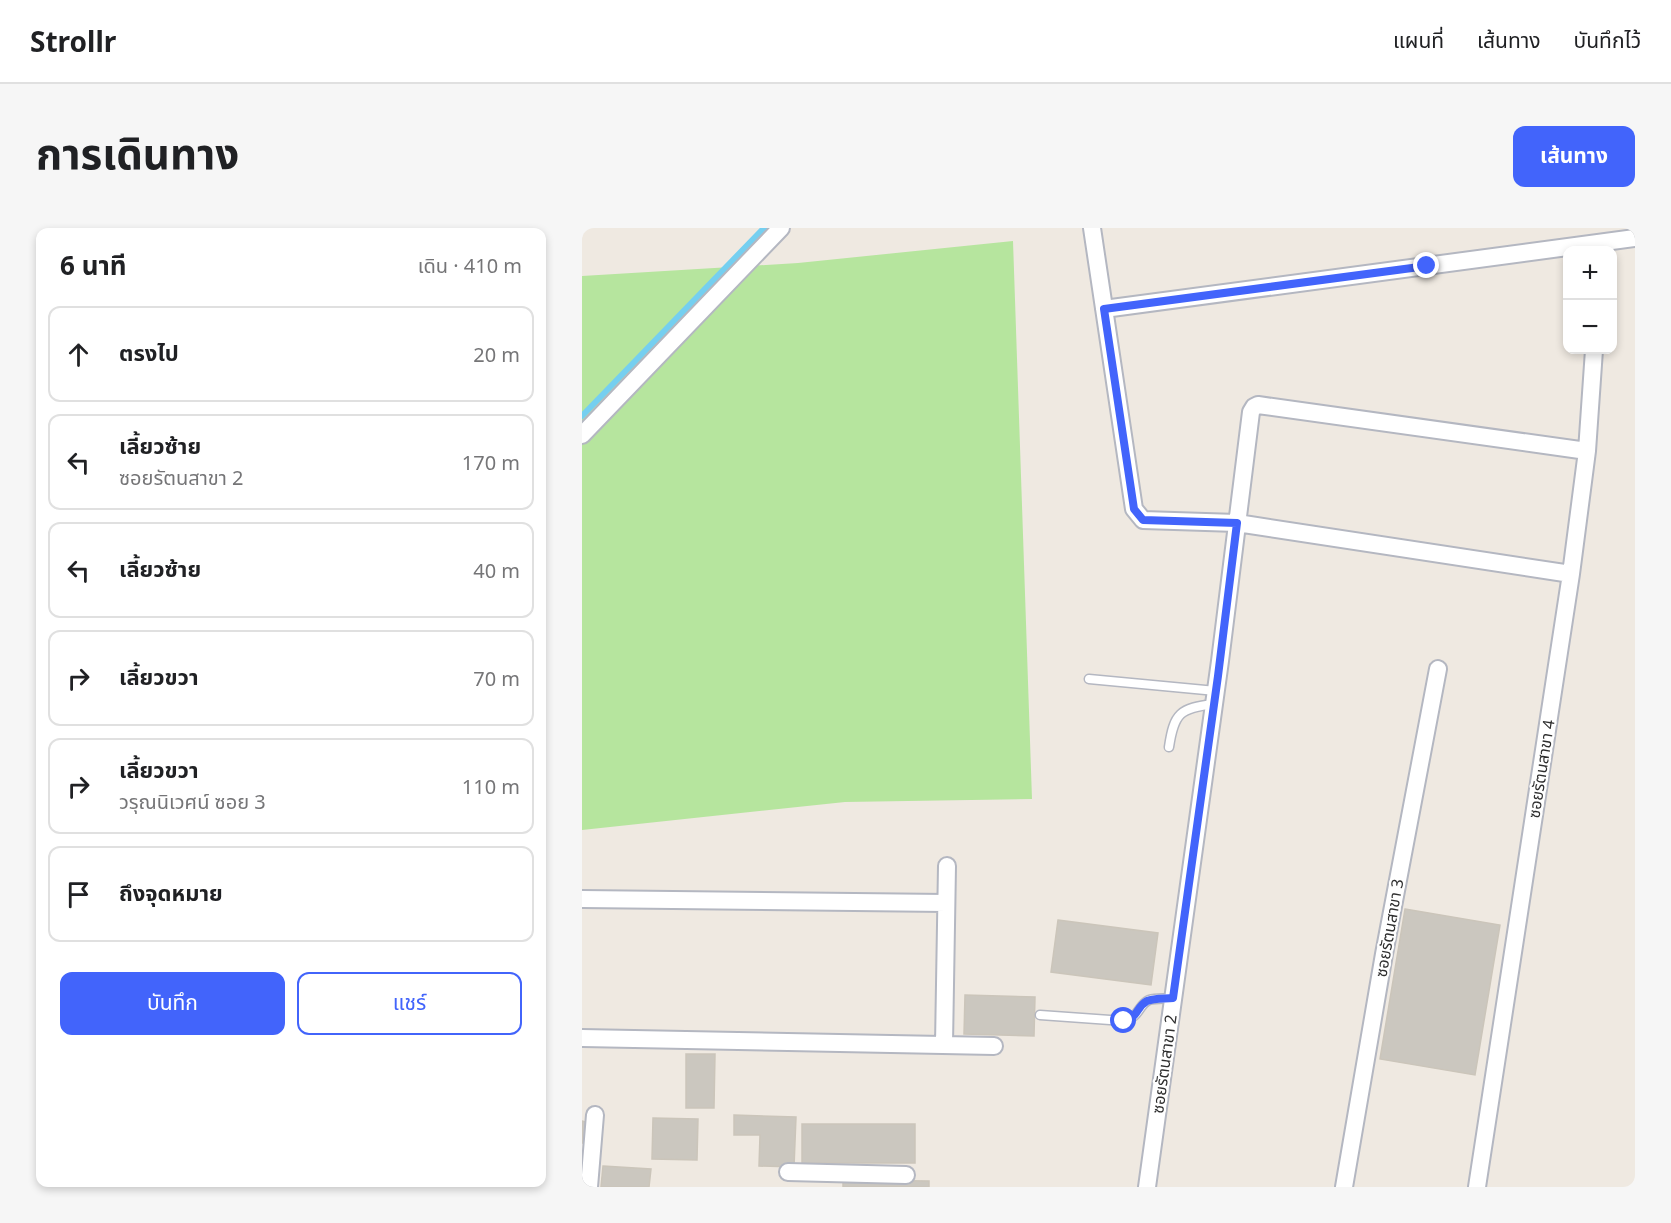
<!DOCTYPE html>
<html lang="th">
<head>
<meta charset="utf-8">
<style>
  body { margin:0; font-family:"Noto Sans","Noto Sans Thai",sans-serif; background:#f6f6f6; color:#202124 }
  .controls { position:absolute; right:18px; top:18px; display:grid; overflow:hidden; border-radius:12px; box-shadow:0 3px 9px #0003 }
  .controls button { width:54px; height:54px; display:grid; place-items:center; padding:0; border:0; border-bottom:2px solid #e0e0e0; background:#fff; color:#202124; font:30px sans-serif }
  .stop { position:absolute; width:18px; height:18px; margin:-14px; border:4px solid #4264fb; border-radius:50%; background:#fff }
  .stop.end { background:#4264fb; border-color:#fff; box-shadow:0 2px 6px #0008 }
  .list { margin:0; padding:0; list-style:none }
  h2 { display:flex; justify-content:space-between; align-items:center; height:78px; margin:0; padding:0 24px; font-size:26px }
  h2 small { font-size:20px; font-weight:400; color:#757577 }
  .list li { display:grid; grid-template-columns:39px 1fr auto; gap:18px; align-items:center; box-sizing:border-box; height:96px; margin:0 12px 12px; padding:0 12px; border:2px solid #e0e0e0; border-radius:12px }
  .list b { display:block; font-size:22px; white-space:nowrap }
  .list p { margin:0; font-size:20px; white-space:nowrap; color:#757577 }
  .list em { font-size:20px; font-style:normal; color:#757577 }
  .actions { display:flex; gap:12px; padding:18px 24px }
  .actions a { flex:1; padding:14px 0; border:2px solid #4264fb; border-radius:12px; text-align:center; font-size:21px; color:#4264fb }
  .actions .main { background:#4264fb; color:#fff }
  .icon { flex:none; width:33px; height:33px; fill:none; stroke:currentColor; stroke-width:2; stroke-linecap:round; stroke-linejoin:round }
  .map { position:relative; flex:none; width:1053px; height:959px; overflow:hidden; border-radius:12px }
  header { display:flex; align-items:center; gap:36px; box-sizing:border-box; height:84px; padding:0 30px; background:#fff; border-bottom:2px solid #e0e0e0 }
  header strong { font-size:28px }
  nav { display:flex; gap:33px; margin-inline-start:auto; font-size:21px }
  .intro { display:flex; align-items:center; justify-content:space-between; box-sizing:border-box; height:144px; padding:0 36px }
  h1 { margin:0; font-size:42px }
  .button { padding:15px 27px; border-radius:12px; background:#4264fb; color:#fff; font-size:21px; font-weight:700 }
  main { display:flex; gap:36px; padding:0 36px }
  aside { flex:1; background:#fff; border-radius:12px; box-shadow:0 3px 9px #0003 }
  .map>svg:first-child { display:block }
  .green { fill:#b6e59e }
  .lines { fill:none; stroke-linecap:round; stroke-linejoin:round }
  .stream { stroke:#75cff0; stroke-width:6 }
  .building { fill:#cbc7bf; stroke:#cbc5ba; stroke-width:1.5 }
  .service-casing { stroke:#b4b7c1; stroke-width:11 }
  .minor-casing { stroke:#b4b7c1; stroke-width:20 }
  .service { stroke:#fff; stroke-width:8 }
  .minor { stroke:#fff; stroke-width:16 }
  .route { stroke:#4264fb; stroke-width:8 }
  .labels { text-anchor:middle; stroke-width:4.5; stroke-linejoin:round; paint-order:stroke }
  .street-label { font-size:16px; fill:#2e2e2e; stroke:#fff }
</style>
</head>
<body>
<header>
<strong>Strollr</strong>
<nav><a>แผนที่</a><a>เส้นทาง</a><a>บันทึกไว้</a></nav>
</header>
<div class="intro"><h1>การเดินทาง</h1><a class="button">เส้นทาง</a></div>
<main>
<aside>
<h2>6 นาที<small>เดิน · 410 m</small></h2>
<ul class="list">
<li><svg class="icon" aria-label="ahead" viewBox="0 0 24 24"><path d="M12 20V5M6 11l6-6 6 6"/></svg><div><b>ตรงไป</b></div><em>20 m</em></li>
<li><svg class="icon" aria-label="left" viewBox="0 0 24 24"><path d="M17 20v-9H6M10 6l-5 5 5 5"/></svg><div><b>เลี้ยวซ้าย</b><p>ซอยรัตนสาขา 2</p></div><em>170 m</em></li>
<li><svg class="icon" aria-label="left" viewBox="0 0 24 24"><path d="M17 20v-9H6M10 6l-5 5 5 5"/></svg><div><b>เลี้ยวซ้าย</b></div><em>40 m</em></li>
<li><svg class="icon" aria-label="right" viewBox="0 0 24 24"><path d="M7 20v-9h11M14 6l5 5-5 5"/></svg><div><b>เลี้ยวขวา</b></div><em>70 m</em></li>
<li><svg class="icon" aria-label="right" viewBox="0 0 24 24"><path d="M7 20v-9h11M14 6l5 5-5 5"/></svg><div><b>เลี้ยวขวา</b><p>วรุณนิเวศน์ ซอย 3</p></div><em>110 m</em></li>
<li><svg class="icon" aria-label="arrive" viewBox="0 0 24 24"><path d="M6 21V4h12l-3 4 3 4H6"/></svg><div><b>ถึงจุดหมาย</b></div></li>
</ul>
<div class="actions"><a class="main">บันทึก</a><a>แชร์</a></div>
</aside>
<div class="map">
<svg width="1053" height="959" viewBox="0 0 1053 959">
  <rect width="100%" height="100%" fill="#efe9e1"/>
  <path class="green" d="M 431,13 L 450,571 L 263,574 L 0,602 L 0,48 L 216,35 Z"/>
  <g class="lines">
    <path class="stream" d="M 0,188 L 182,0"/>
  </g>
  <path class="building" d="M 823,681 L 918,697 L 893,847 L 798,831 Z
    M 476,692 L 576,705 L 569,757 L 469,744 Z
    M 383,767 L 453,769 L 452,808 L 382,806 Z
    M 104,826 L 133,826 L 132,880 L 104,880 Z
    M 152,887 L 214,889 L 212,939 L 177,938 L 178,907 L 152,907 Z
    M 71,890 L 116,891 L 115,932 L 70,931 Z
    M 0,893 L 4,894 L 3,915 L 0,915 Z
    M 220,896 L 333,896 L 333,935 L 220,935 Z
    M 21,938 L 69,941 L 67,959 L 19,959 Z
    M 261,952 L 347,953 L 347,959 L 261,959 Z"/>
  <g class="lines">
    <g class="service-casing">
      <path id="service" d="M 507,451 L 634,463
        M 587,519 C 592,485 598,480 632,476
        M 458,787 L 542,793 C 558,789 556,777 567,772 C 574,770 584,771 591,770"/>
    </g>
    <g class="minor-casing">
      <path id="minor" d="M 510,0 L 552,281 L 561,292 L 655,295 L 989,346
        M 522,81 L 1053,10
        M 0,207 L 199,0
        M 0,671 L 364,675
        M 0,810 L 412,818
        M 362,816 L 365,638
        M 206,944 L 324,947
        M 7,959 L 13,887
        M 565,959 L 638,433 L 669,184 L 672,179 L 676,177 L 1005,223
        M 762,959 L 802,726 L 856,441
        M 895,959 L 989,346 L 1005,223 L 1012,122"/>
    </g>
    <use href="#service" class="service"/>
    <use href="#minor" class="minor"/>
  </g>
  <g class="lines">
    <path class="route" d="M 542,793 C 557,789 554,779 565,773 C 573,770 583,771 591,770 L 636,448 L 655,295 L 561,292 L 552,281 L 522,81 L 845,38"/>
  </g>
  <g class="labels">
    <g class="street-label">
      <text transform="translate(959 541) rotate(-81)" y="6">ซอยรัตนสาขา 4</text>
      <text transform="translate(807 700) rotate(-80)" y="6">ซอยรัตนสาขา 3</text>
      <text transform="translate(582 836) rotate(-82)" y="6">ซอยรัตนสาขา 2</text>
    </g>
  </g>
</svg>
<div class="controls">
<button>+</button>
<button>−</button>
</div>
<div class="stop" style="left:542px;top:793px"></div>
<div class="stop end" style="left:845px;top:38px"></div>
</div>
</main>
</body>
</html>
